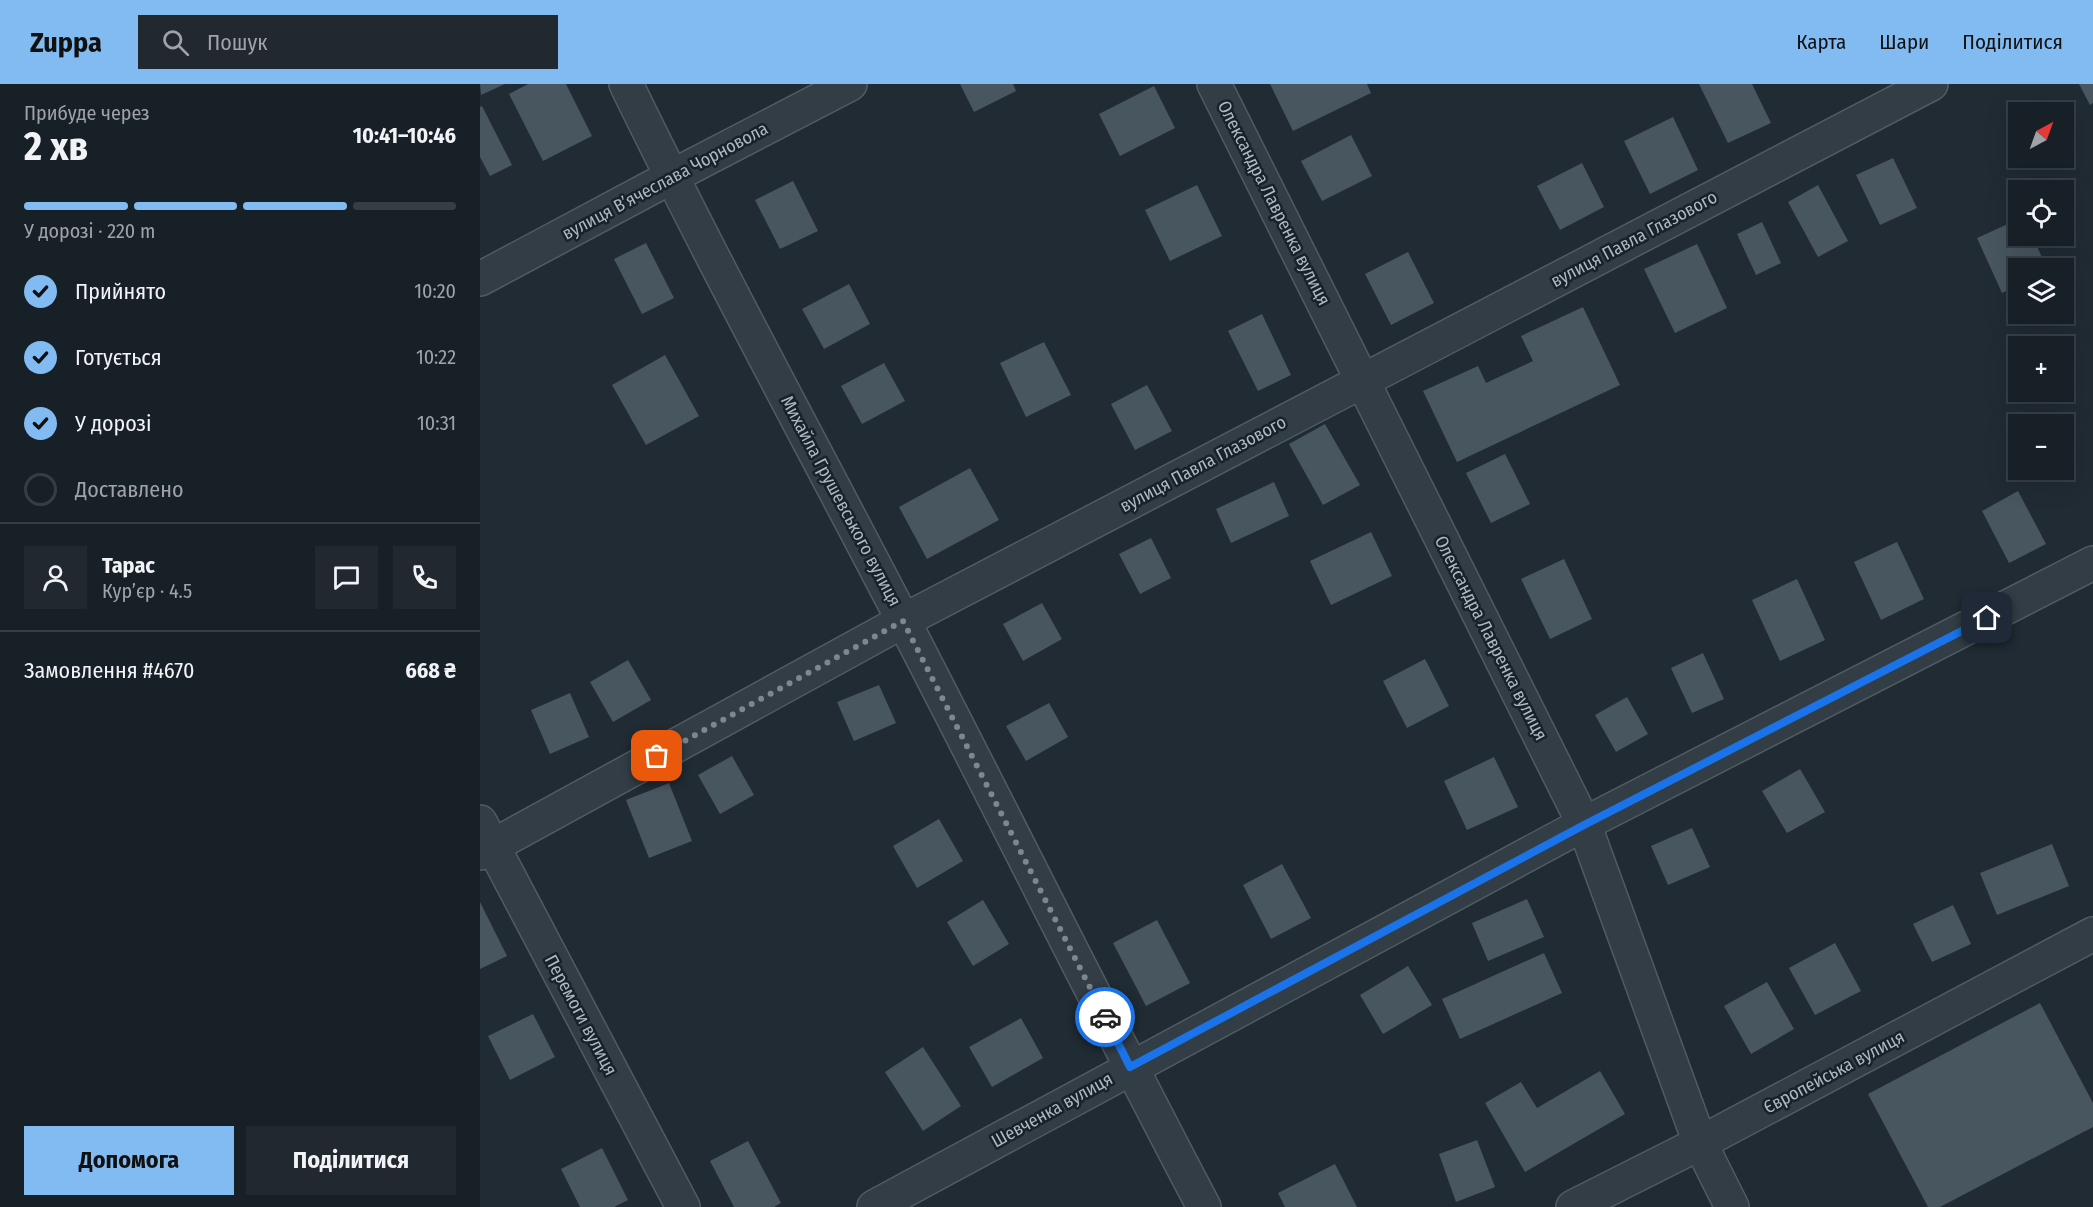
<!DOCTYPE html>
<html lang="uk">
<meta charset="utf-8">
<style>
:root{--surface:#182027;--page:#21282f;--text:#f1f3f6;--muted:#9fa3a7;--line:#363e44;--accent:#82bbf2}
body{margin:0;font-family:"Fira Sans Condensed",sans-serif;background:var(--page);color:var(--text);height:100vh;display:flex;flex-direction:column;font-size:22px;white-space:nowrap}
*{box-sizing:border-box;margin:0}
p{font-size:20px;color:var(--muted)}
.icon{flex:none;width:33px;height:33px;fill:none;stroke:currentColor;stroke-width:2;stroke-linecap:round;stroke-linejoin:round}
.map{position:relative;flex:1;overflow:hidden}
.drawer{display:flex;flex-direction:column;background:var(--surface);width:480px}
.drawer>*{flex:none}
.needle{width:39px;rotate:41deg}
.tools{position:absolute;left:1528px;top:18px;display:grid;gap:12px}
.tools a{display:grid;place-items:center;width:66px;height:66px;border-radius:0px;background:var(--surface);box-shadow:0 6px 24px #0002,0 0 0 2px var(--line);font-size:30px}
.pin{position:absolute;display:grid;place-items:center;width:51px;height:51px;color:#fff;margin:-26px;border-radius:12px;box-shadow:0 3px 9px #0006}
.courier{position:absolute;display:grid;place-items:center;width:60px;height:60px;margin:-30px;border:4px solid #1a73e8;border-radius:50%;background:#fff;color:#222;box-shadow:0 2px 8px #0007}
.summary em{font-style:normal;font-weight:700}
.summary div{display:flex;flex-direction:column-reverse}
.summary{display:flex;align-items:center;justify-content:space-between;height:102px;padding:0 24px}
h1{font-size:39px;font-weight:700;line-height:45px}
.bar{display:grid;grid-template-columns:repeat(4,1fr);gap:9px 6px;align-content:center;height:72px;padding:0 24px}
.bar i{height:8px;border-radius:4px;background:var(--line)}
.bar .current{background:var(--accent)}
.bar p{grid-column:span 4}
.line{display:flex;align-items:center;gap:15px;padding:0 24px;border-top:2px solid var(--line)}
.line div{flex:1}
.round{display:grid;place-items:center;flex:none;width:63px;height:63px;border-radius:0px;background:var(--page)}
ol{padding:0 24px;list-style:none}
li{display:flex;align-items:center;gap:18px;height:66px}
li p{margin-inline-start:auto}
li .icon{padding:6px;border-radius:50%;background:var(--accent);color:#111;stroke-width:4}
li:last-child{color:var(--muted)}
li i{width:33px;height:33px;border:3px solid var(--line);border-radius:50%}
.cta{display:flex;gap:12px;margin-top:auto;padding:12px 24px}
.cta a{flex:1;height:69px;border-radius:0px;background:var(--accent);color:#111;font-size:24px;font-weight:700;line-height:69px;text-align:center}
.cta a+a{background:var(--page);color:var(--text)}
header{display:flex;align-items:center;gap:36px;box-sizing:border-box;height:84px;padding:0 30px;background:var(--accent);color:#111}
header strong{font-size:28px}
nav{display:flex;gap:33px;margin-inline-start:auto;font-size:21px}
.search{width:420px;height:54px;background:var(--page);display:flex;align-items:center;gap:15px;box-sizing:border-box;padding:0 21px;border-radius:0px;color:var(--muted);font-size:22px}
main{display:flex;flex:1;min-height:0}
.map>svg:first-child{display:block}
.building{fill:#485660}
.lines{fill:none;stroke-linecap:round;stroke-linejoin:round}
.street-casing{stroke:#505b63;stroke-width:36}
.street{stroke:#333d45;stroke-width:33}
.done{stroke:#7c8790;stroke-width:6;stroke-dasharray:0 10.8}
.route{stroke:#1a73e8;stroke-width:8}
.labels{text-anchor:middle;stroke-width:5;stroke-linejoin:round;paint-order:stroke}
.street-label{font-size:18px;fill:#adb8c2;stroke:#192229}
</style>
<header>
<strong>Zuppa</strong>
<div class="search"><svg class="icon" aria-label="search" viewBox="0 0 24 24"><circle cx="10" cy="10" r="6"/><path d="M15 15l6 6"/></svg>Пошук</div>
<nav><a>Карта</a><a>Шари</a><a>Поділитися</a></nav>
</header>
<main>
<section class="drawer">
<div class="summary"><div><h1>2 хв</h1><p>Прибуде через</p></div><em>10:41–10:46</em></div>
<div class="bar"><i class="current"></i><i class="current"></i><i class="current"></i><i></i><p>У дорозі · 220 m</p></div>
<ol>
<li><svg class="icon" aria-label="check" viewBox="0 0 24 24"><path d="M5 12l5 5 9-10"/></svg>Прийнято<p>10:20</p></li>
<li><svg class="icon" aria-label="check" viewBox="0 0 24 24"><path d="M5 12l5 5 9-10"/></svg>Готується<p>10:22</p></li>
<li><svg class="icon" aria-label="check" viewBox="0 0 24 24"><path d="M5 12l5 5 9-10"/></svg>У дорозі<p>10:31</p></li>
<li><i></i>Доставлено</li>
</ol>
<div class="line" style="height:108px"><a class="round"><svg class="icon" aria-label="person" viewBox="0 0 24 24"><circle cx="12" cy="8" r="4"/><path d="M4 21q1-7 8-7t8 7"/></svg></a><div><b>Тарас</b><p>Кур’єр · 4.5</p></div><a class="round"><svg class="icon" aria-label="chat" viewBox="0 0 24 24"><path d="M4 5h16v11H9l-5 4z"/></svg></a><a class="round"><svg class="icon" aria-label="phone" viewBox="0 0 24 24"><path d="M5 4h4l2 5-3 2q2 4 5 5l2-3 5 2v4C11 20 4 13 5 4z"/></svg></a></div>
<div class="line" style="height:78px"><div>Замовлення #4670</div><b>668 ₴</b></div>
<div class="cta"><a>Допомога</a><a>Поділитися</a></div>
</section>
<div class="map">
<svg width="1613" height="1123" viewBox="0 0 1613 1123">
<rect width="100%" height="100%" fill="#202b34"/>
<!-- building -->
<g class="building">
<path d="M 0,0 L 25,0 L 1,11 Z"/>
<path d="M 48,0 L 86,0 L 112,52 L 63,77 L 29,10 Z"/>
<path d="M 480,0 L 533,0 L 536,7 L 494,28 Z"/>
<path d="M 790,0 L 887,0 L 891,9 L 813,47 Z"/>
<path d="M 1219,0 L 1272,0 L 1291,39 L 1248,59 Z"/>
<path d="M 1599,0 L 1613,0 L 1613,19 L 1610,21 Z"/>
<path d="M 674,2 L 695,44 L 640,72 L 619,30 Z"/>
<path d="M 2,22 L 32,81 L 10,92 L 0,73 L 0,23 Z"/>
<path d="M 1193,33 L 1218,86 L 1170,110 L 1144,57 Z"/>
<path d="M 871,51 L 892,92 L 842,117 L 821,77 Z"/>
<path d="M 1413,74 L 1437,124 L 1400,141 L 1376,91 Z"/>
<path d="M 1102,79 L 1124,123 L 1080,146 L 1057,102 Z"/>
<path d="M 313,97 L 338,147 L 300,165 L 275,116 Z"/>
<path d="M 717,101 L 742,152 L 690,177 L 665,126 Z"/>
<path d="M 1338,101 L 1368,157 L 1338,173 L 1308,118 Z"/>
<path d="M 1539,135 L 1539,152 L 1552,152 L 1567,184 L 1539,184 L 1539,201 L 1522,209 L 1497,154 Z"/>
<path d="M 1282,138 L 1301,179 L 1276,191 L 1257,150 Z"/>
<path d="M 166,159 L 194,214 L 162,230 L 134,175 Z"/>
<path d="M 1217,160 L 1247,224 L 1195,249 L 1164,185 Z"/>
<path d="M 928,168 L 954,219 L 911,241 L 885,190 Z"/>
<path d="M 369,200 L 390,240 L 344,265 L 322,225 Z"/>
<path d="M 1103,223 L 1140,301 L 977,378 L 943,307 L 998,282 L 1006,299 L 1053,277 L 1041,252 Z"/>
<path d="M 782,230 L 811,291 L 778,307 L 748,247 Z"/>
<path d="M 564,258 L 591,311 L 546,333 L 520,279 Z"/>
<path d="M 185,271 L 219,332 L 166,361 L 132,301 Z"/>
<path d="M 404,279 L 425,317 L 382,340 L 361,302 Z"/>
<path d="M 667,301 L 692,347 L 655,366 L 631,320 Z"/>
<path d="M 845,340 L 880,401 L 843,421 L 809,360 Z"/>
<path d="M 1025,370 L 1050,420 L 1011,439 L 986,389 Z"/>
<path d="M 490,384 L 519,436 L 447,475 L 419,423 Z"/>
<path d="M 794,398 L 809,432 L 751,459 L 736,425 Z"/>
<path d="M 1538,407 L 1566,460 L 1529,479 L 1502,427 Z"/>
<path d="M 891,448 L 912,492 L 851,521 L 830,477 Z"/>
<path d="M 671,454 L 691,494 L 660,510 L 639,470 Z"/>
<path d="M 1417,458 L 1444,515 L 1401,536 L 1374,478 Z"/>
<path d="M 1084,475 L 1112,535 L 1070,555 L 1041,495 Z"/>
<path d="M 1317,495 L 1345,556 L 1300,577 L 1272,516 Z"/>
<path d="M 562,519 L 582,555 L 543,577 L 523,540 Z"/>
<path d="M 1223,569 L 1244,615 L 1212,629 L 1191,584 Z"/>
<path d="M 945,575 L 969,622 L 927,644 L 903,597 Z"/>
<path d="M 148,576 L 171,616 L 133,638 L 110,598 Z"/>
<path d="M 399,601 L 416,639 L 374,657 L 357,618 Z"/>
<path d="M 90,609 L 109,653 L 70,670 L 51,626 Z"/>
<path d="M 1147,613 L 1168,650 L 1136,668 L 1115,631 Z"/>
<path d="M 569,619 L 588,653 L 546,677 L 526,642 Z"/>
<path d="M 252,672 L 274,711 L 240,730 L 218,691 Z"/>
<path d="M 1014,673 L 1038,723 L 987,746 L 964,697 Z"/>
<path d="M 1320,685 L 1345,728 L 1307,749 L 1282,707 Z"/>
<path d="M 189,699 L 212,757 L 169,774 L 146,716 Z"/>
<path d="M 459,735 L 483,777 L 437,804 L 413,762 Z"/>
<path d="M 1212,744 L 1230,783 L 1188,801 L 1171,762 Z"/>
<path d="M 1572,760 L 1589,802 L 1517,831 L 1500,789 Z"/>
<path d="M 802,780 L 831,834 L 791,855 L 763,801 Z"/>
<path d="M 1047,815 L 1064,853 L 1008,877 L 992,839 Z"/>
<path d="M 503,816 L 529,860 L 493,882 L 467,838 Z"/>
<path d="M 0,818 L 27,872 L 0,885 Z"/>
<path d="M 1473,821 L 1491,860 L 1452,878 L 1433,840 Z"/>
<path d="M 677,836 L 710,899 L 666,922 L 633,859 Z"/>
<path d="M 1355,859 L 1381,907 L 1335,931 L 1309,884 Z"/>
<path d="M 1064,869 L 1082,909 L 980,955 L 962,915 Z"/>
<path d="M 928,882 L 952,921 L 903,950 L 880,911 Z"/>
<path d="M 1287,898 L 1314,945 L 1271,970 L 1244,922 Z"/>
<path d="M 1560,919 L 1613,1019 L 1613,1043 L 1460,1123 L 1448,1123 L 1388,1010 Z"/>
<path d="M 53,930 L 75,973 L 30,996 L 8,952 Z"/>
<path d="M 541,934 L 563,974 L 512,1003 L 489,963 Z"/>
<path d="M 443,963 L 481,1022 L 443,1047 L 405,988 Z"/>
<path d="M 1120,987 L 1145,1030 L 1045,1088 L 1005,1019 L 1041,998 L 1057,1024 Z"/>
<path d="M 997,1056 L 1015,1103 L 976,1118 L 959,1070 Z"/>
<path d="M 268,1057 L 301,1119 L 294,1123 L 254,1123 L 230,1077 Z"/>
<path d="M 122,1064 L 148,1116 L 134,1123 L 100,1123 L 81,1085 Z"/>
<path d="M 855,1080 L 877,1123 L 805,1123 L 798,1109 Z"/>
</g>
<g class="lines">
<!-- street casing -->
<g class="street-casing">
<g id="street">
<path d="M 146,0 C 234,181 330,357 423,536 C 524,731 621,928 724,1123"/>
<path d="M 734,0 L 1104,740 L 1220,1059 L 1252,1123"/>
<path d="M 0,195 L 191,93 L 370,0"/>
<path d="M 0,738 L 203,1123"/>
<path d="M 0,769 L 423,537 L 1451,0"/>
<path d="M 394,1123 L 1104,740 L 1613,479"/>
<path d="M 1093,1123 L 1220,1059 L 1613,850"/>
</g>
</g>
<!-- street -->
<use href="#street" class="street"/>
</g>
<g class="lines">
<!-- done -->
<path class="done" d="M 177,672 L 423,537 L 625,933"/>
<!-- route -->
<path class="route" d="M 625,933 L 650,983 L 1104,741 L 1507,534"/>
</g>
<g class="labels">
<!-- street labels -->
<g class="street-label">
<text transform="translate(185 97) rotate(-28)" y="6">вулиця В’ячеслава Чорновола</text>
<text transform="translate(794 119) rotate(63)" y="6">Олександра Лавренка вулиця</text>
<text transform="translate(1154 155) rotate(-28)" y="6">вулиця Павла Глазового</text>
<text transform="translate(723 380) rotate(-28)" y="6">вулиця Павла Глазового</text>
<text transform="translate(361 417) rotate(62)" y="6">Михайла Грушевського вулиця</text>
<text transform="translate(1011 554) rotate(63)" y="6">Олександра Лавренка вулиця</text>
<text transform="translate(101 931) rotate(62)" y="6">Перемоги вулиця</text>
<text transform="translate(1354 988) rotate(-28)" y="6">Європейська вулиця</text>
<text transform="translate(572 1026) rotate(-29)" y="6">Шевченка вулиця</text>
</g>
</g>
</svg>
<div class="tools">
<a><svg class="needle" viewBox="-14 -14 28 28"><path d="M0-13l5 13h-10z" fill="#e53935"/><path d="M0 13l5-13h-10z" fill="#9fa3a7"/></svg></a>
<a><svg class="icon" aria-label="locate" viewBox="0 0 24 24"><circle cx="12" cy="12" r="6"/><path d="M12 2v4M12 18v4M2 12h4M18 12h4"/></svg></a>
<a><svg class="icon" aria-label="layers" viewBox="0 0 24 24"><path d="M12 4l9 5-9 5-9-5zM3 14l9 5 9-5"/></svg></a>
<a>+</a>
<a>−</a>
</div>
<div class="pin" style="left:177px;top:672px;background:#ea580c"><svg class="icon" aria-label="bag" viewBox="0 0 24 24"><path d="M5 8h14l-1 12H6zM9 8a3 3 0 0 1 6 0"/></svg></div>
<div class="pin" style="left:1507px;top:534px;background:#1f2937"><svg class="icon" aria-label="home" viewBox="0 0 24 24"><path d="M3 11l9-7 9 7M6 9v11h12V9"/></svg></div>
<div class="courier" style="left:625px;top:933px"><svg class="icon" aria-label="car" viewBox="0 0 24 24"><path d="M5 17H2v-5l4-1 3-4h7l3 4 3 1v5h-3M9 17h6M6 11h13"/><circle cx="7" cy="17" r="2"/><circle cx="17" cy="17" r="2"/></svg></div>
</div>
</main>
